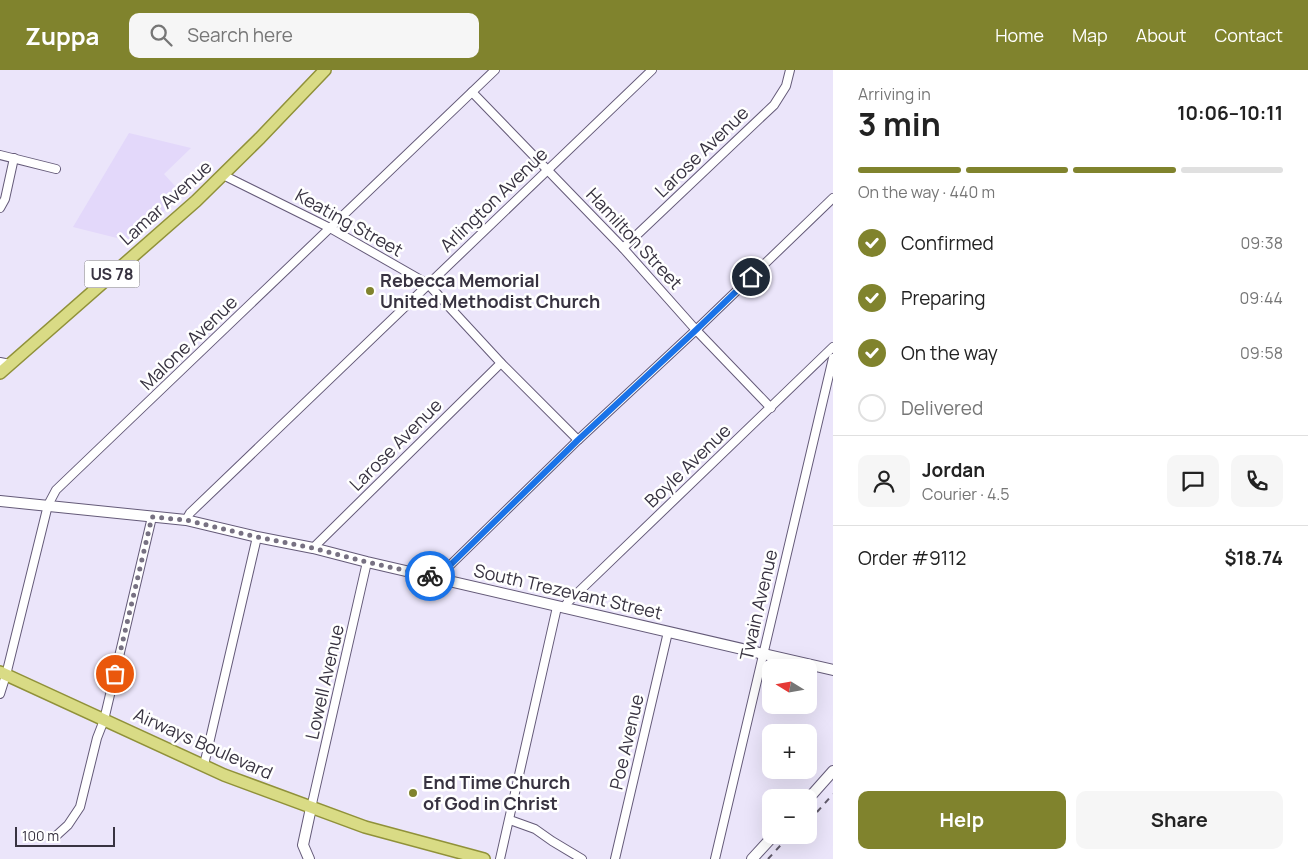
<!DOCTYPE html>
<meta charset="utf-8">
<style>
:root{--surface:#fff;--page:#f6f6f6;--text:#222;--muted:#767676;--line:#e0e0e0;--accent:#80832d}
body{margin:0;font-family:Manrope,sans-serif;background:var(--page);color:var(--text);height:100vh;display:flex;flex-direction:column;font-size:19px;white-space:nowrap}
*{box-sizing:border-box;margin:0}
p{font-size:16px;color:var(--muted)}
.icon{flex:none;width:28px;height:28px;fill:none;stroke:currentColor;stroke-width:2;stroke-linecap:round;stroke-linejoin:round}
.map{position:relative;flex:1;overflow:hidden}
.drawer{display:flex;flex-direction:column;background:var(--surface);width:475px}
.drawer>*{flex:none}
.needle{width:32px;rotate:281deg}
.buttons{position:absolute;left:762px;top:589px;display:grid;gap:10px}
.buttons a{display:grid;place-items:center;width:55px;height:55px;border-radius:10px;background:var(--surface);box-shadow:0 5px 20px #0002;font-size:25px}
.scale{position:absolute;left:15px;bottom:12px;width:100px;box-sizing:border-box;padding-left:5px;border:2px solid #383341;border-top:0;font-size:14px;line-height:18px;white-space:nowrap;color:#383341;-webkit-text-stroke:4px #fff;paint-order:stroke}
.pin{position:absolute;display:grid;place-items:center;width:42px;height:42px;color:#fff;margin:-21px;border:2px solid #fff;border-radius:50%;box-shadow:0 1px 5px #0007}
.courier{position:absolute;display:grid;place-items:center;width:50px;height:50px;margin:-25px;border:4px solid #1a73e8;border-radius:50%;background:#fff;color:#222;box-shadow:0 1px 6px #0007}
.head em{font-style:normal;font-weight:700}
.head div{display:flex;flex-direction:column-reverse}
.head{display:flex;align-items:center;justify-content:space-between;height:85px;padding:0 25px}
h1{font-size:32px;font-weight:700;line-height:38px}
.bar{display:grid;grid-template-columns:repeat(4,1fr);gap:8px 5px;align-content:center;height:60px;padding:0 25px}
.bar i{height:6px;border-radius:4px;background:var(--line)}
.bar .active{background:var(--accent)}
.bar p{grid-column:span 4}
.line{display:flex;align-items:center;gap:12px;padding:0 25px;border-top:1px solid var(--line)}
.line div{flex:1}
.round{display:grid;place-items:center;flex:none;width:52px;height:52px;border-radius:10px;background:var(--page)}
ol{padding:0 25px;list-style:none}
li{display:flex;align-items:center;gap:15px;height:55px}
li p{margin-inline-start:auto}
li .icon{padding:5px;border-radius:50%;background:var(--accent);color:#fff;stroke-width:4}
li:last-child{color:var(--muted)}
li i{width:28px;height:28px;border:2px solid var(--line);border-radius:50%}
.button{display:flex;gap:10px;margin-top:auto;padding:10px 25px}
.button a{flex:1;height:58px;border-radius:10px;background:var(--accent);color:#fff;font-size:20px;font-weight:700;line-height:58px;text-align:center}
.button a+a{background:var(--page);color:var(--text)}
header{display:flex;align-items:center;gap:30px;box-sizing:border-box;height:70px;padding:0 25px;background:var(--accent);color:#fff}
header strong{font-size:24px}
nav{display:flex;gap:28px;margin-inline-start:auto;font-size:18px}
.search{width:350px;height:45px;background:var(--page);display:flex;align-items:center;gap:12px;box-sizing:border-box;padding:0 18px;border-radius:10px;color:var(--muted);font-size:19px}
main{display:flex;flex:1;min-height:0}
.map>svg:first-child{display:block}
.built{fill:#e3d8fa}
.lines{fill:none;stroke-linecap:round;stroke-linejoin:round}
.street-casing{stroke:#645a78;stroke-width:10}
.secondary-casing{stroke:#645a78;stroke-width:12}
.primary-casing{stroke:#909139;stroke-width:14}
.street{stroke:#fff;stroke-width:8}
.secondary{stroke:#fff;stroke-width:10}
.primary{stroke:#d9db85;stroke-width:11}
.rail{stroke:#5f5969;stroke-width:2;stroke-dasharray:6 6;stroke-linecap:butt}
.done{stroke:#777182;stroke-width:5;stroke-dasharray:0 9}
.route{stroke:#1a73e8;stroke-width:6}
.poi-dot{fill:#80832d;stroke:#fff;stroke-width:2}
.labels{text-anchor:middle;stroke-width:5;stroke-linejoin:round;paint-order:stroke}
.shield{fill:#fff;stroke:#74707a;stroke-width:1}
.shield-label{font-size:16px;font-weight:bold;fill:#383341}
.street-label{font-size:18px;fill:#383341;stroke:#fff}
.poi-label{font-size:18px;font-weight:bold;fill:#383341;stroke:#fff;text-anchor:start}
</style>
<header>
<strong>Zuppa</strong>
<div class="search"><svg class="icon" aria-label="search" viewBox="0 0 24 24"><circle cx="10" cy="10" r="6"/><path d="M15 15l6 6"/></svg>Search here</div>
<nav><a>Home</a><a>Map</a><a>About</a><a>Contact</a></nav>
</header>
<main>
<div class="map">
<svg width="833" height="789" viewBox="0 0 833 789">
<rect width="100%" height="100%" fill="#ebe5fa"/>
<!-- built -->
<path class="built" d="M 129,63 L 191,78 L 164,104 L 183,125 L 129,171 L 73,157 Z"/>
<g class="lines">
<!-- street casing -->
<g class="street-casing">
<g id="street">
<path d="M 472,22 L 623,178 L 696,260 L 771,338"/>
<path d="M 0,85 L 56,99"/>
<path d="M 223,105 L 330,158 L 428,214 L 501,293 L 578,370"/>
<path d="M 0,138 L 5,129 L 14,88"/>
<path d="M 623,178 L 774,35 L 786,16 L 790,0"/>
<path d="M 0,292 L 10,294"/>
<path d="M 186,450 L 190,443 L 652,0"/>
<path d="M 313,478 L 501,293"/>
<path d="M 437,508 L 578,370 L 696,260 L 833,128"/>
<path d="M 564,538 L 567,533 L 833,277"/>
<path d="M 0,624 L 6,605 L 48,435 L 56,420 L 495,0"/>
<path d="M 204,695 L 257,467"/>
<path d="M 311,738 L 367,492"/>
<path d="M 510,750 L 535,759 L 552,771 L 582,789"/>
<path d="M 57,765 L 68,755 L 80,737 L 97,668 L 104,650 L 152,447"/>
<path d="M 500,789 L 557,537"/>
<path d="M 615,789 L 668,562"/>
<path d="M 715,789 L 833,288"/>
</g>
</g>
<!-- secondary casing -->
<g class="secondary-casing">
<g id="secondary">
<path d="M 0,431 L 186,450 L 257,467 L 313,478 L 367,492 L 833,600"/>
<path d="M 809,728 L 833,701"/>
<path d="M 309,789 L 303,775 L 311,738"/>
<path d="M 752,789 L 774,765"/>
</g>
</g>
<!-- primary casing -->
<g class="primary-casing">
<g id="primary">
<path d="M 0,303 L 196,131 L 260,68 L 325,0"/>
<path d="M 0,602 L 224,705 L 365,757 L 484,789"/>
</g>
</g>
<!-- street -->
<use href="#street" class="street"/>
<!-- secondary -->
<use href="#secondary" class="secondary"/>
<!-- primary -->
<use href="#primary" class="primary"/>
<!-- rail -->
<g class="rail">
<path d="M 809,751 L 833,724"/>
<path d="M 768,789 L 790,765"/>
</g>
</g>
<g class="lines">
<!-- done -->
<path class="done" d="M 115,604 L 152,447 L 186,450 L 257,467 L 313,478 L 367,492 L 430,506"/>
<!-- route -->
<path class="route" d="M 430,506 L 437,508 L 578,370 L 696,260 L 751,207"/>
</g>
<!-- markers -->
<g class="poi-dot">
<circle cx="370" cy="221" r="5"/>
<circle cx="413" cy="723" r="5"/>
</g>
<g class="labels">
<!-- shield labels -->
<rect class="shield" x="84.5" y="190.5" width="55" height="27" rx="4"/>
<g class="shield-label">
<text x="112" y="210">US 78</text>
</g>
<!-- street labels -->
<g class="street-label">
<text transform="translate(702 82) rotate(-44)" y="6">Larose Avenue</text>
<text transform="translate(494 130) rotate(-44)" y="6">Arlington Avenue</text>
<text transform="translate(166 133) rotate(-42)" y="6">Lamar Avenue</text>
<text transform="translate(349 153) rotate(29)" y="6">Keating Street</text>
<text transform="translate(634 169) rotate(47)" y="6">Hamilton Street</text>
<text transform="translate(189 273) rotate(-44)" y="6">Malone Avenue</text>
<text transform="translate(396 375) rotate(-45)" y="6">Larose Avenue</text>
<text transform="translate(688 396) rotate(-44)" y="6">Boyle Avenue</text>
<text transform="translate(568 522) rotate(13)" y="6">South Trezevant Street</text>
<text transform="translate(759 535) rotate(-77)" y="6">Twain Avenue</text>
<text transform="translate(325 612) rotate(-77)" y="6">Lowell Avenue</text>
<text transform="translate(627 672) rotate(-77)" y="6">Poe Avenue</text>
<text transform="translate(203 674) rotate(24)" y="6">Airways Boulevard</text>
</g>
<!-- poi labels -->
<g class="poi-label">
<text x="380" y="217">Rebecca Memorial<tspan x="380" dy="21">United Methodist Church</tspan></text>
<text x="423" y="719">End Time Church<tspan x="423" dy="21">of God in Christ</tspan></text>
</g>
</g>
</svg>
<div class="buttons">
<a><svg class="needle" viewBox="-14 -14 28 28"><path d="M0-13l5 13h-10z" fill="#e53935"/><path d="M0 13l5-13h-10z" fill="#767676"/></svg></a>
<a>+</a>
<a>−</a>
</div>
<div class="scale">100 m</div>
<div class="pin" style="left:115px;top:604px;background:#ea580c"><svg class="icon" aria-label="bag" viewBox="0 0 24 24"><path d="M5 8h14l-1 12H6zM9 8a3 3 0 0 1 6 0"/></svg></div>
<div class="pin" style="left:751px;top:207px;background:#1f2937"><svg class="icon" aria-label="home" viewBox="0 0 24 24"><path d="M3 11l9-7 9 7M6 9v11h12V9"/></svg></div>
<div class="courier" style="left:430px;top:506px"><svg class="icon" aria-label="bike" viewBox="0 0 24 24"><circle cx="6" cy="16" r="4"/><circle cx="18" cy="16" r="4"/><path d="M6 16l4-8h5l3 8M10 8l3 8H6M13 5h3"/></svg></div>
</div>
<section class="drawer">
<div class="head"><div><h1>3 min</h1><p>Arriving in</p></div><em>10:06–10:11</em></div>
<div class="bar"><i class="active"></i><i class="active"></i><i class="active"></i><i></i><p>On the way · 440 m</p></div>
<ol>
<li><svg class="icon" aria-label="check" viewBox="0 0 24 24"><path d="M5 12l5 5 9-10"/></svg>Confirmed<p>09:38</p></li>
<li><svg class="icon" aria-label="check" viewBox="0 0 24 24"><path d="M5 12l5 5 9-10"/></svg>Preparing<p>09:44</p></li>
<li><svg class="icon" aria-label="check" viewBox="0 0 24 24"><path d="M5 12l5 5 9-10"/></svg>On the way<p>09:58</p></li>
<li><i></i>Delivered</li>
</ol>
<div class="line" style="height:90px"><a class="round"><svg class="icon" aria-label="person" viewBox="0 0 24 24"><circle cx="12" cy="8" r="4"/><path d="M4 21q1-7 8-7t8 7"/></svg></a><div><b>Jordan</b><p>Courier · 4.5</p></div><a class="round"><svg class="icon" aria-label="chat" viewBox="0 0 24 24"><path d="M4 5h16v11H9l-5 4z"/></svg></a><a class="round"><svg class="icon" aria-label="phone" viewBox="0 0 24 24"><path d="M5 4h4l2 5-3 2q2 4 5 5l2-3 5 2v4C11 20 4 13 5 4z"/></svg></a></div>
<div class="line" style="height:65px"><div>Order #9112</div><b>$18.74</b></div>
<div class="button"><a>Help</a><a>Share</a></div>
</section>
</main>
